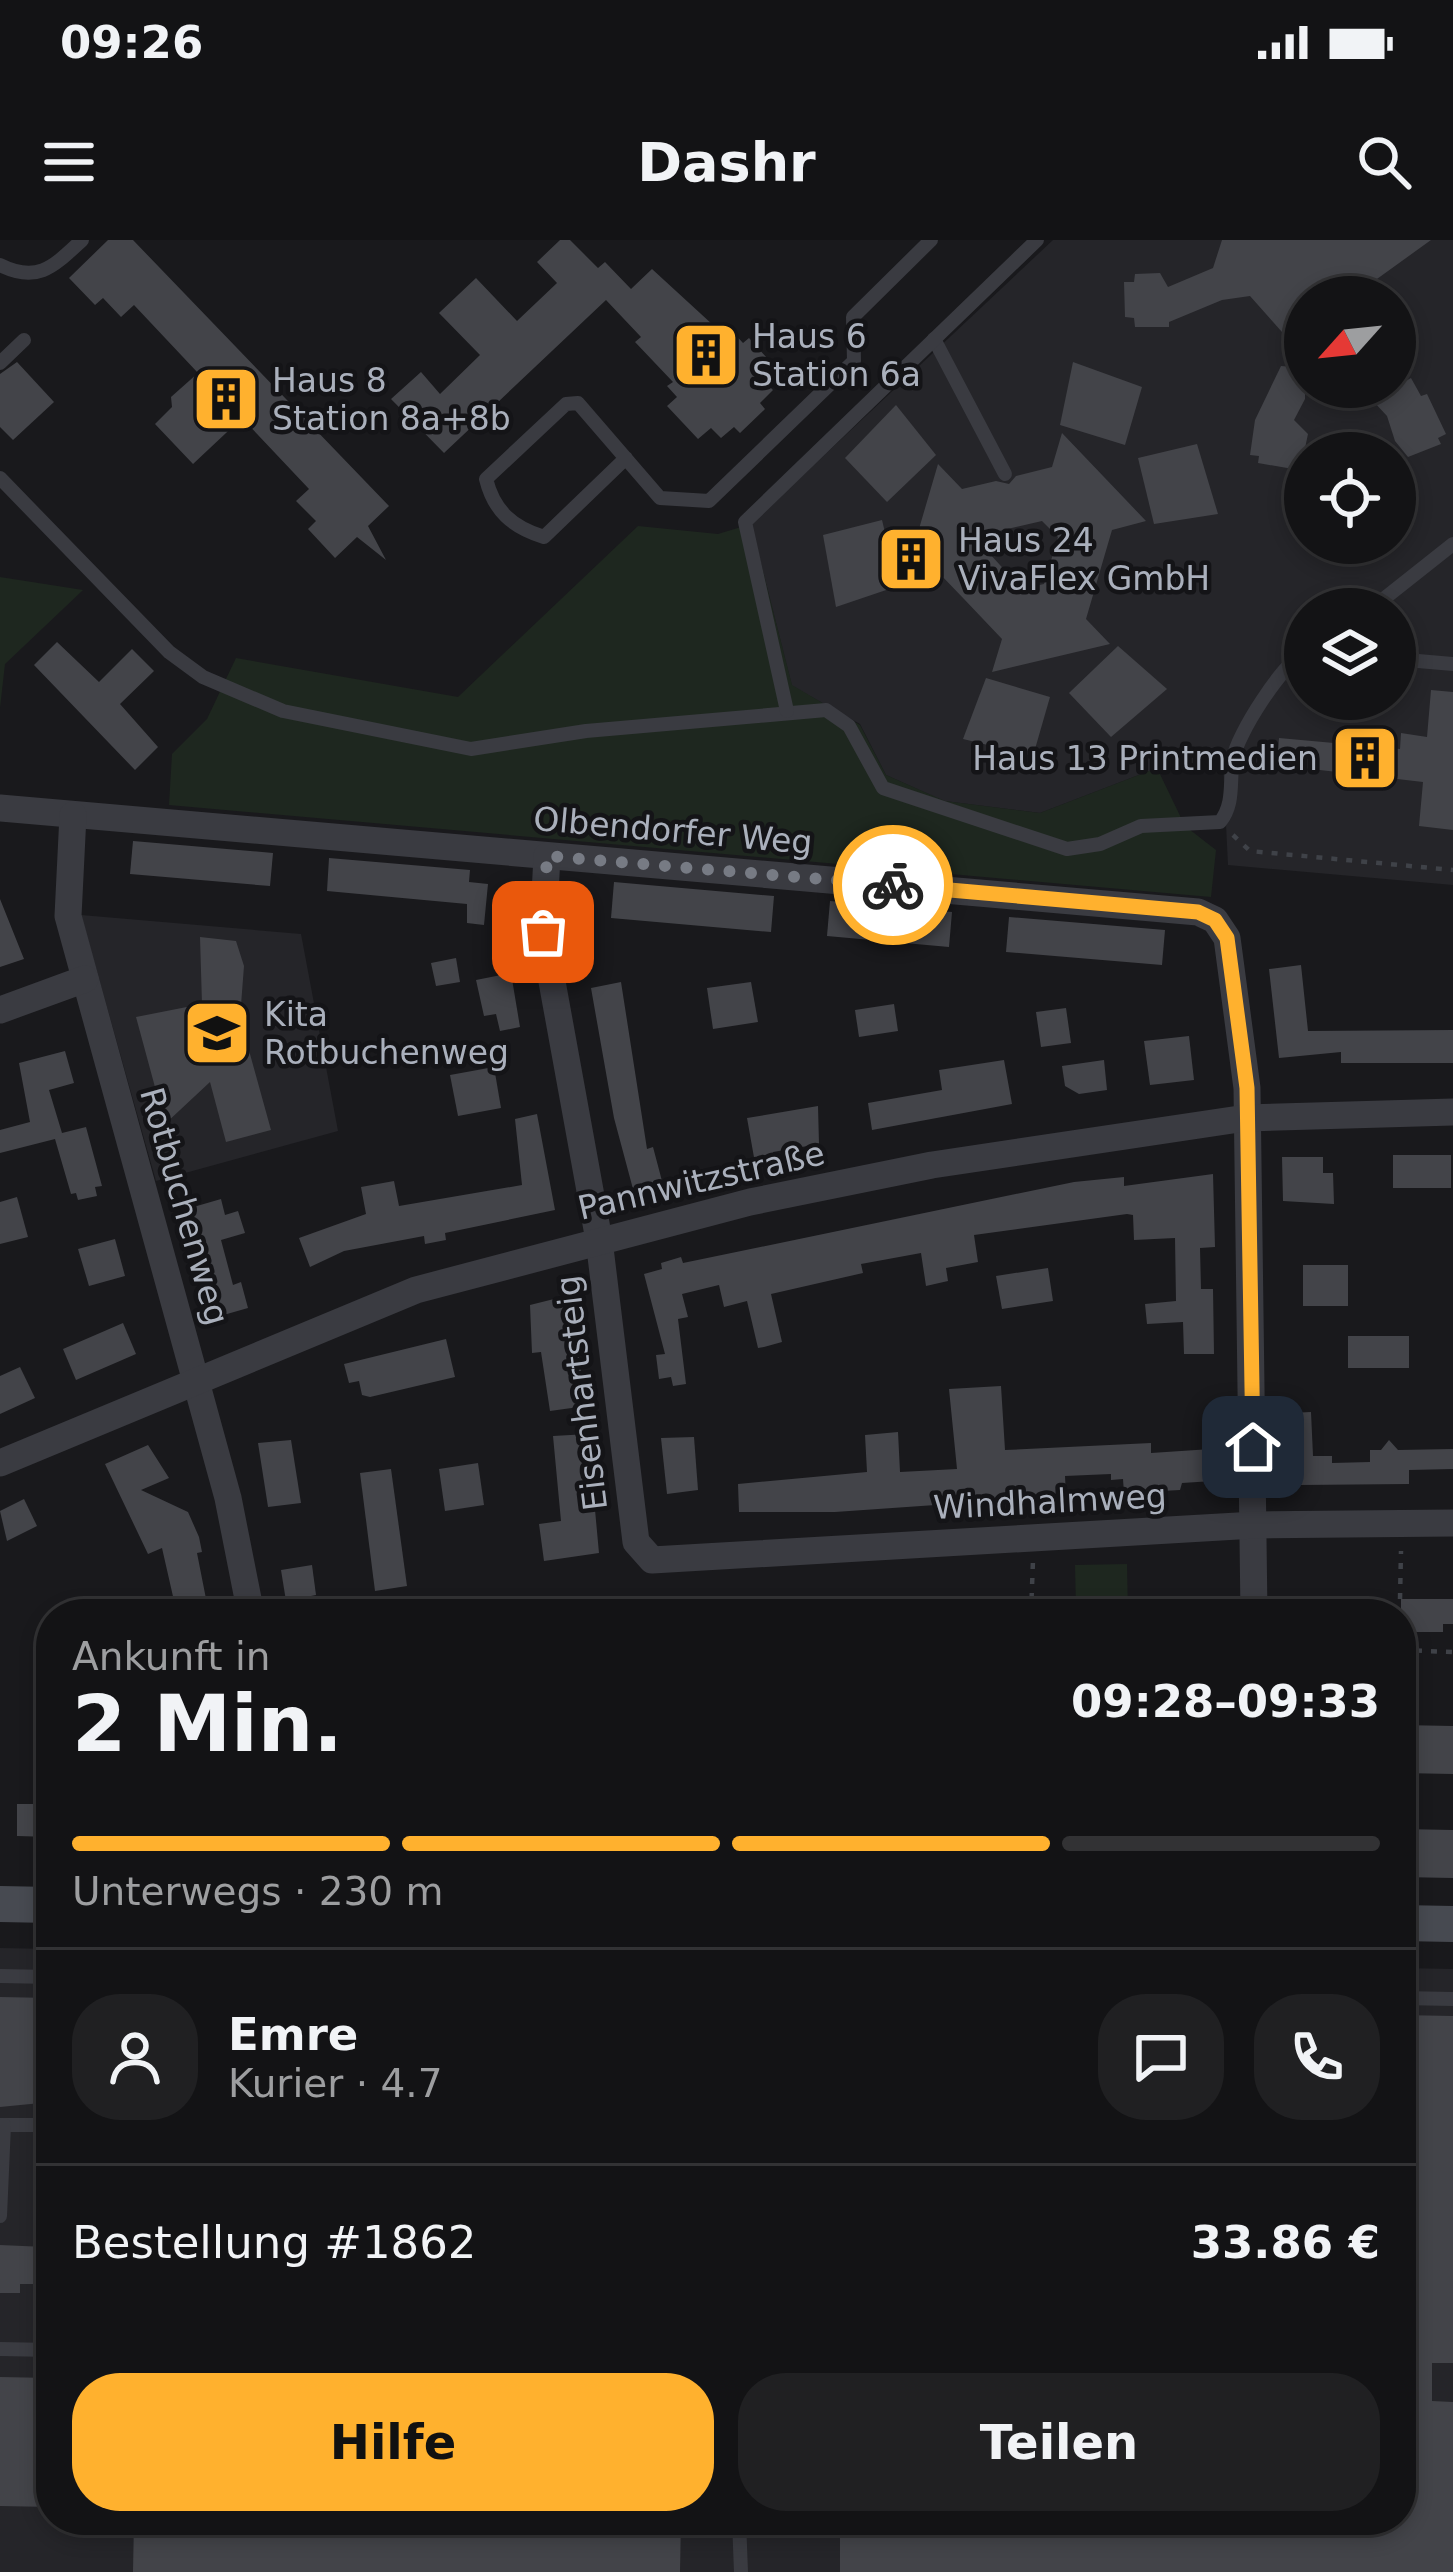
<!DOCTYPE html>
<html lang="de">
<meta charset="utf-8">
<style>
:root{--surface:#131315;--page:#202022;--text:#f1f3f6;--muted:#9d9ea0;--line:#323234;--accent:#ffb12e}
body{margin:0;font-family:"DejaVu Sans",sans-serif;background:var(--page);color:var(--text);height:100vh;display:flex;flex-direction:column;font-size:45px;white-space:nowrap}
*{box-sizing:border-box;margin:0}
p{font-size:39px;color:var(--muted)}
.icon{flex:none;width:66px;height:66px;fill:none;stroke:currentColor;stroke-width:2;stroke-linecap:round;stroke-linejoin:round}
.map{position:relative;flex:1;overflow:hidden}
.sheet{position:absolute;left:36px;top:1359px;width:1380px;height:936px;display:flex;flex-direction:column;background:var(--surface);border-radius:48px;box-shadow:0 6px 18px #0003,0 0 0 3px var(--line)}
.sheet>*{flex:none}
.needle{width:78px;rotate:243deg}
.tools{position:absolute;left:1284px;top:36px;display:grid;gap:24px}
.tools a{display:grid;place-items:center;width:132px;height:132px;border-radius:50%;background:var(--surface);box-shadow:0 6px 18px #0003,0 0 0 3px var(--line);font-size:60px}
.pin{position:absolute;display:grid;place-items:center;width:102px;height:102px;color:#fff;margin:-51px;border-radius:24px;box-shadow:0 6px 18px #0006}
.courier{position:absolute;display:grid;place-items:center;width:120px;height:120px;margin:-60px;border:9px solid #ffb12e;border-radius:50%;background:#fff;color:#222;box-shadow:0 3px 15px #0007}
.headline em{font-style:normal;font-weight:800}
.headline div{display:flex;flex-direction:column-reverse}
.headline{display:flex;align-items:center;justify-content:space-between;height:204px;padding:0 36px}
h1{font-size:78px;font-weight:800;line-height:90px}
.bar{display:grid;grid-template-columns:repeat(4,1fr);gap:18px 12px;align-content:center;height:144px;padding:0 36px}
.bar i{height:15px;border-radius:9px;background:var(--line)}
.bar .current{background:var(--accent)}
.bar p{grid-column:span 4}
.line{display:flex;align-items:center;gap:30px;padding:0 36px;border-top:3px solid var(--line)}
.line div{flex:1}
.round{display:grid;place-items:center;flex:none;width:126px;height:126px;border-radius:48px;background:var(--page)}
.action{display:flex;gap:24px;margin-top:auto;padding:24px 36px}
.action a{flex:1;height:138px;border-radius:48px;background:var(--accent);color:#111;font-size:48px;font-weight:800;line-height:138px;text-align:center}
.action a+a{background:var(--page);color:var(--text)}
.status{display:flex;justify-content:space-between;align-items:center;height:84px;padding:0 60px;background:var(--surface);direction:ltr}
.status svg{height:33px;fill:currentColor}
header{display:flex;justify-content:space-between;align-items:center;height:156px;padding:0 36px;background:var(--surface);font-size:54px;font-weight:800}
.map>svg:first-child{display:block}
.built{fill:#252529;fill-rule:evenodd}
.green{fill:#1e271f}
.building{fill:#434449;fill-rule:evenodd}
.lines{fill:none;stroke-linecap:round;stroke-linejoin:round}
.path{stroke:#3f4248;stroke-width:4.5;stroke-dasharray:6 9;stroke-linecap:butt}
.service{stroke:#3a3b41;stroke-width:14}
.minor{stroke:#3a3b41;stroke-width:27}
.secondary{stroke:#474a51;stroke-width:36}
.done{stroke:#777b84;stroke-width:12;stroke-dasharray:0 21.6}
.route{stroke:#ffb12e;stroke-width:15}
.labels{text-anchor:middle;stroke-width:9;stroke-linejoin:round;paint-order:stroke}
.poi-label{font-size:33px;fill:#aab0bc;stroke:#141417;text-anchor:start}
.street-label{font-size:33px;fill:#aab0bc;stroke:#141417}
</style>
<div class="status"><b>09:26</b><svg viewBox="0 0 49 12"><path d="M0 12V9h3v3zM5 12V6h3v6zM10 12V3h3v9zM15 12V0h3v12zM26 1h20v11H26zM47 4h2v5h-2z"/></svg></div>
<header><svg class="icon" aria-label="menu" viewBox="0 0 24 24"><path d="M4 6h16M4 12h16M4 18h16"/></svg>Dashr<svg class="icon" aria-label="search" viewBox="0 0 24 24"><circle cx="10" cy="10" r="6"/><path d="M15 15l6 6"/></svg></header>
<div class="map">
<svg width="1453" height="2332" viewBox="0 0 1453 2332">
<rect width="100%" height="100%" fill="#19191c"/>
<!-- built -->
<g class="built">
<path d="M 1053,0 L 1453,0 L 1453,645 L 1228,625 L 1223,523 L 1157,528 L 1040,573 L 944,561 L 886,535 L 860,484 L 792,446 L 751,284 ZM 1305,57 L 1395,57 L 1395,147 L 1305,147 ZM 1305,213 L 1395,213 L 1395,303 L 1305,303 ZM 1305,369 L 1395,369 L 1395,459 L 1305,459 Z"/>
<path d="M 81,675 L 301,694 L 338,891 L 156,941 Z"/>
<path d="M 0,1708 L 51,1709 L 51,2280 L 1401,2280 L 1401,1728 L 1453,1729 L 1453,2332 L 0,2332 Z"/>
</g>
<!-- green -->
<g class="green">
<path d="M 751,284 L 792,445 L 860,485 L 886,535 L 945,561 L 1040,573 L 1157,528 L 1185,586 L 1216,610 L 1211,657 L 169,565 L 172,514 L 207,479 L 236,418 L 458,457 L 638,286 L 718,294 Z"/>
<path d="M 0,337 L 83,350 L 5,424 L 0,468 Z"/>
<path d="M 1127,1324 L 1128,1374 L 1076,1368 L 1075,1325 Z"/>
</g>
<!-- building -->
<g class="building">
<path d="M 108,0 L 133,0 L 389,266 L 368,286 L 386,320 L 357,297 L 335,318 L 308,289 L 316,281 L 296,261 L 309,249 L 242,178 L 193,224 L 155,184 L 172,167 L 171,157 L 198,133 L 134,65 L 121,77 L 103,58 L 95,65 L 69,38 Z"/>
<path d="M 560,0 L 570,0 L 598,28 L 605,22 L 631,49 L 652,29 L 725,96 L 731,90 L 743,103 L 749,98 L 776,128 L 763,140 L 773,150 L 760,163 L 765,169 L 740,193 L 734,187 L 721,198 L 711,188 L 698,199 L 667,166 L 677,157 L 667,146 L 673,142 L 635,102 L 641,97 L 606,60 L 444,213 L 391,159 L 421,132 L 440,154 L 480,115 L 439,73 L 476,38 L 517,81 L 557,43 L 537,22 Z"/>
<path d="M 1222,0 L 1431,0 L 1352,57 L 1305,57 L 1305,118 L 1250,56 L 1222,60 L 1169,82 L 1169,87 L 1135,87 L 1134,78 L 1125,77 L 1124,42 L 1134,42 L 1135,34 L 1160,33 L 1168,47 L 1213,28 Z"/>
<path d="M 17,122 L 54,162 L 13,200 L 0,187 L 0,134 Z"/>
<path d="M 1073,122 L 1142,147 L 1125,205 L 1060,185 Z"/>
<path d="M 1281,126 L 1305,128 L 1305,159 L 1294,180 L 1308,194 L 1302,222 L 1295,221 L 1293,229 L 1258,223 L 1259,216 L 1250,215 L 1255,180 Z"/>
<path d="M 1411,138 L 1421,156 L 1427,154 L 1446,194 L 1438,198 L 1441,204 L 1408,217 L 1395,201 L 1387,176 L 1360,147 L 1395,147 Z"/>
<path d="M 896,165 L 936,215 L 887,262 L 845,218 Z"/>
<path d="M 1062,193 L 1146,281 L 1112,290 L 1086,379 L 1110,404 L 992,432 L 1002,399 L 964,359 L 938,332 L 904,340 L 938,224 L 962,249 L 996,241 L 1009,244 L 1016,236 L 1052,227 ZM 1042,281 L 1058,297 L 1044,344 L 1022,349 L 989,313 L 995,292 Z"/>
<path d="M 1197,204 L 1218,274 L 1154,284 L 1138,218 Z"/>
<path d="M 882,280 L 898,346 L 836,367 L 823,295 Z"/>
<path d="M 57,402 L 99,442 L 132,409 L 154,431 L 120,464 L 158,507 L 135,530 L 34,425 Z"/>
<path d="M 1118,406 L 1167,449 L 1111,497 L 1069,453 Z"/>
<path d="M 986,438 L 1050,457 L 1033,516 L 963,499 Z"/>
<path d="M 1431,450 L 1453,452 L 1453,590 L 1419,586 L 1423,542 L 1277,525 L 1279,498 L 1400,509 L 1401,493 L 1427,497 Z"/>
<path d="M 133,601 L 273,613 L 270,646 L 130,634 Z"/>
<path d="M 329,618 L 470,630 L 469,642 L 488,644 L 484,685 L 467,683 L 467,664 L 327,651 Z"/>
<path d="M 614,642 L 774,656 L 771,692 L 611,678 Z"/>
<path d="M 0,659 L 24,719 L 0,727 Z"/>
<path d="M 830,661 L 952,672 L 949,707 L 827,696 Z"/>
<path d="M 1009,677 L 1165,690 L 1162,725 L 1006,712 Z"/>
<path d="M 200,697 L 236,701 L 244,726 L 240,778 L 271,890 L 226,902 L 210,842 L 165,884 L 136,777 L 202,764 Z"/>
<path d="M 456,718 L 460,742 L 436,746 L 431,723 Z"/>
<path d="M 1301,725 L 1308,791 L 1453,790 L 1453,823 L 1341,823 L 1341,812 L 1279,818 L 1269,729 Z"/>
<path d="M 511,733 L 520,787 L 500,791 L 496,774 L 484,776 L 476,740 Z"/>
<path d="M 621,742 L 647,909 L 653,907 L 662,941 L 633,949 L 614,878 L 591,748 Z"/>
<path d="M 751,742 L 758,782 L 713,789 L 707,748 Z"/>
<path d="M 894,764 L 898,791 L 859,797 L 855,770 Z"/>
<path d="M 1066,768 L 1071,803 L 1041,807 L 1036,772 Z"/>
<path d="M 1189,796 L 1194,840 L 1150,845 L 1144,801 Z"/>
<path d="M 65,811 L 74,843 L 49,850 L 62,893 L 86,887 L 102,946 L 95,947 L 97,956 L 78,960 L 76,953 L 71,954 L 55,899 L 0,913 L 0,890 L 30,882 L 19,823 Z"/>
<path d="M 1004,820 L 1012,864 L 872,890 L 868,863 L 942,850 L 939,830 Z"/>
<path d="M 1104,820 L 1107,850 L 1079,854 L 1065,846 L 1062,826 Z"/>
<path d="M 494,827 L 501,868 L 458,876 L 450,835 Z"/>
<path d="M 818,866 L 819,904 L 773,912 L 774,919 L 755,923 L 747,878 Z"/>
<path d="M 537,874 L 555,970 L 445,993 L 446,1000 L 425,1004 L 424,996 L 344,1011 L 310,1027 L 299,998 L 366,974 L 361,947 L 394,941 L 399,966 L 522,945 L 515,879 Z"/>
<rect x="1393" y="915" width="58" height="33"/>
<path d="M 1282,917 L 1323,917 L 1323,933 L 1333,933 L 1334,964 L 1283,961 Z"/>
<path d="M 1213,934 L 1215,1007 L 1200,1008 L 1201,1049 L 1213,1049 L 1214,1114 L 1184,1114 L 1183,1082 L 1147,1084 L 1145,1064 L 1176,1061 L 1175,998 L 1134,1000 L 1133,975 L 1127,974 L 974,995 L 978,1022 L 946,1028 L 948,1041 L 926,1046 L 921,1013 L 861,1024 L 863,1033 L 771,1054 L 782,1102 L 764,1107 L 758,1108 L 747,1061 L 724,1067 L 719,1045 L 682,1054 L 688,1077 L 678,1079 L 686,1144 L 673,1146 L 671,1137 L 659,1139 L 656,1115 L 665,1114 L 644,1034 L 662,1029 L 661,1023 L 681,1017 L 683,1023 L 1074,942 L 1124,937 L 1124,946 Z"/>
<path d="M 17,957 L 28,997 L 0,1004 L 0,962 Z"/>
<path d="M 221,959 L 225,975 L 238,971 L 245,993 L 221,1000 L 233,1045 L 241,1042 L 248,1068 L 220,1076 L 190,968 Z"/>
<path d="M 115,999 L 125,1036 L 89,1046 L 78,1009 Z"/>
<rect x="1303" y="1025" width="45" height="41"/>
<path d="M 1048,1028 L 1053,1061 L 1002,1069 L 996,1036 Z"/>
<path d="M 570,1055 L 586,1166 L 550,1171 L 541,1112 L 532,1113 L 530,1065 Z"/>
<path d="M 123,1083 L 136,1114 L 76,1140 L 63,1109 Z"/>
<rect x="1348" y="1096" width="61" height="32"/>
<path d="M 446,1099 L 455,1137 L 370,1157 L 362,1155 L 359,1141 L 349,1143 L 344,1124 Z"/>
<path d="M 20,1127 L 35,1158 L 0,1174 L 0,1136 Z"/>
<path d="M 1001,1146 L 1005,1210 L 1151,1203 L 1151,1213 L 1211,1209 L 1213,1241 L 1182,1243 L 1180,1250 L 1124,1253 L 1123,1239 L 1111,1240 L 1111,1234 L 1065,1236 L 1066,1256 L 835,1272 L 739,1272 L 738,1244 L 867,1232 L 865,1195 L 898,1192 L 900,1232 L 957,1229 L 949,1149 Z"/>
<path d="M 1311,1172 L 1313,1216 L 1332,1216 L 1332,1223 L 1370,1222 L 1370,1210 L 1381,1210 L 1389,1200 L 1398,1210 L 1453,1209 L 1453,1229 L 1409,1230 L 1409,1244 L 1300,1245 L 1299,1231 L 1292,1231 L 1290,1173 Z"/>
<path d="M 588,1194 L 599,1313 L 544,1321 L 539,1284 L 561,1281 L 553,1196 Z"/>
<path d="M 694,1197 L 698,1250 L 667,1254 L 661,1198 Z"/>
<path d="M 291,1200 L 301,1263 L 268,1267 L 258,1203 Z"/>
<path d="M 148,1205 L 169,1238 L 141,1250 L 188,1272 L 199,1297 L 202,1312 L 197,1313 L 209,1374 L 177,1374 L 162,1308 L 148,1314 L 105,1224 Z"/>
<path d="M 478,1223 L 484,1265 L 445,1271 L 439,1229 Z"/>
<path d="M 391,1229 L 407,1346 L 375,1351 L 360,1233 Z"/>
<path d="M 24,1259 L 37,1286 L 7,1301 L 0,1271 Z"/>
<path d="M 312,1325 L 316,1355 L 286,1361 L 281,1330 Z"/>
<path d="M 1401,1359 L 1453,1359 L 1453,1384 L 1443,1384 L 1443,1392 L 1401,1392 Z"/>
<path d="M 1401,1485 L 1453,1486 L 1453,1534 L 1401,1533 Z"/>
<path d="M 17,1564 L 51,1564 L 51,1597 L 17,1596 Z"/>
<path d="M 1401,1589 L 1453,1590 L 1453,1638 L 1401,1637 Z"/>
<path d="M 0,1757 L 51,1758 L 51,1862 L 0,1867 Z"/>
<path d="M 1401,1775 L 1453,1776 L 1453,2123 L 1432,2123 L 1432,2161 L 1453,2162 L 1453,2332 L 840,2332 L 840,2280 L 1401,2280 Z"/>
<path d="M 0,2005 L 46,2007 L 46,2044 L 20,2044 L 20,2053 L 0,2053 Z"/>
<path d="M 0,2137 L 51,2138 L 51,2267 L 0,2266 Z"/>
<path d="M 134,2280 L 681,2280 L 680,2332 L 133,2332 Z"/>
</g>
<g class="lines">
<!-- path -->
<g class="path">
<path d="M 1233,595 L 1250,611 L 1453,630"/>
<path d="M 1400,1359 L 1401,1311"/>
<path d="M 1032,1366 L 1076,1367"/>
<path d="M 742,1374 L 755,1369"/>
<path d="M 1031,1374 L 1033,1320"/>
<path d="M 1401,1410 L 1453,1412"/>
</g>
<!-- service -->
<g class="service">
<path d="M 0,25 C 38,44 54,26 82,0"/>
<path d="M 934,99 L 1005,234"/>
<path d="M 0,123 L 24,100"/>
<path d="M 626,218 L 544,297 C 512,287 494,271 486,239 L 566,164 L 578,163 L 660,258 L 709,261 L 854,121 L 853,77 L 931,0"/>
<path d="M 0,238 L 169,412 L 203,437 L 283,471 L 471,509 L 586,491 L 826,470 L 849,486 L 883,548 L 1067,609 L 1100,604 L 1141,586 L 1220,582 C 1235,563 1229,542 1233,519 C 1237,494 1283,423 1305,412"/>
<path d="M 1371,369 L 1453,304"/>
<path d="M 1395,419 L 1453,424"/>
<path d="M 787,471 L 745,282 L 1037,0"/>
<path d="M 0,1736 L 51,1737"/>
<path d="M 1401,1758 L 1453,1759"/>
<path d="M 0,1885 L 51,1885"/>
<path d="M 0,1976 L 4,1885"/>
<path d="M 0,2109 L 51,2110"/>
<path d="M 739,2280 L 741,2332"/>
</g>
<!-- minor -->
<g class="minor">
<path d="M 0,568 L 1198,672 L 1215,680 L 1227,698 L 1247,848 L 1254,1374"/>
<path d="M 73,575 L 68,676 L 228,1258 L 251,1374"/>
<path d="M 547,616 L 543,692 L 599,1000 L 636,1302 L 652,1320 L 1255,1285 L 1453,1283"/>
<path d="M 0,770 L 85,739"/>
<path d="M 0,1223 L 416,1050 L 750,962 L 932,925 L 1246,878 L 1453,872"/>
</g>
<!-- secondary -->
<g class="secondary">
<path d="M 0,1664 L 51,1665"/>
<path d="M 1401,1683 L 1453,1684"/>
</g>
</g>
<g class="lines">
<!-- done -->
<path class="done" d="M 543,692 L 547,616 L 893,645"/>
<!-- route -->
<path class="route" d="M 893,645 L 1198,672 L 1215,680 L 1227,698 L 1247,848 L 1253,1207"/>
</g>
<!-- icons -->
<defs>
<g id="building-square" transform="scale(3.45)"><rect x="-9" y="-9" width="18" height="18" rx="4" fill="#ffb12e" stroke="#141417"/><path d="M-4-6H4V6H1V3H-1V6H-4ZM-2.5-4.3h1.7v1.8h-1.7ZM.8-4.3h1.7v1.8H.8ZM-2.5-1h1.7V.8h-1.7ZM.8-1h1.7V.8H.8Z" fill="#111"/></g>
<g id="school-square" transform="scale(3.45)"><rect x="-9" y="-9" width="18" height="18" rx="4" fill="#ffb12e" stroke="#141417"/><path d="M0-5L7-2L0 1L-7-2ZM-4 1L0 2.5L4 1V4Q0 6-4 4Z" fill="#111"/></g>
</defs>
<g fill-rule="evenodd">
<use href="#building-square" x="706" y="115"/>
<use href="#building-square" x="226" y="159"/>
<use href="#building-square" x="911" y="319"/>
<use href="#building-square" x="1365" y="518"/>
<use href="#school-square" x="217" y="793"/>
</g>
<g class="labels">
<!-- poi labels -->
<g class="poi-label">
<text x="752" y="108">Haus 6<tspan x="752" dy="38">Station 6a</tspan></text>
<text x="272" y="152">Haus 8<tspan x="272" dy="38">Station 8a+8b</tspan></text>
<text x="958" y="312">Haus 24<tspan x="958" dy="38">VivaFlex GmbH</tspan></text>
<text x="1318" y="530" text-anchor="end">Haus 13 Printmedien</text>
<text x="264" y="786">Kita<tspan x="264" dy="38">Rotbuchenweg</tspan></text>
</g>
<!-- street labels -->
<g class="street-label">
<text transform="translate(673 590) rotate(5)" y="12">Olbendorfer Weg</text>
<text transform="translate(701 940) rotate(-13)" y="12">Pannwitzstraße</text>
<text transform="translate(185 966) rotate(74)" y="12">Rotbuchenweg</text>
<text transform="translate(581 1153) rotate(-97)" y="12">Eisenhartsteig</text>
<text transform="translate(1050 1261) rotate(-3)" y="12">Windhalmweg</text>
</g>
</g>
</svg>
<div class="tools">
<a><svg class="needle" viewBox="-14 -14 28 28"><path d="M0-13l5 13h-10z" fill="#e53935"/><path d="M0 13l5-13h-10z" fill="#9d9ea0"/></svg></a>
<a><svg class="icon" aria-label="locate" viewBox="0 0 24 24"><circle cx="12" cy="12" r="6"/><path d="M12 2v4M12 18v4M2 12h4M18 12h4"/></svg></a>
<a><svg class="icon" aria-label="layers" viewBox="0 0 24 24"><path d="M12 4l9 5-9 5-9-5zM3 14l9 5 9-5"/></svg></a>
</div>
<div class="pin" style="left:543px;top:692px;background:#ea580c"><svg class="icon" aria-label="bag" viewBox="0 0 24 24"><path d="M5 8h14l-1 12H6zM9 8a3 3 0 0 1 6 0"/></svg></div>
<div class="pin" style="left:1253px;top:1207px;background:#1f2937"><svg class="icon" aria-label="home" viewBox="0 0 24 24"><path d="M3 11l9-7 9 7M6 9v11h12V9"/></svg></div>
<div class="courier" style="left:893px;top:645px"><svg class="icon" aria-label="bike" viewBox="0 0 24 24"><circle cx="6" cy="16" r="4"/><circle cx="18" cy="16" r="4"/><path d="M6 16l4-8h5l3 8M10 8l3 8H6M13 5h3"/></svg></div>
<section class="sheet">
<div class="headline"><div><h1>2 Min.</h1><p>Ankunft in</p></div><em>09:28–09:33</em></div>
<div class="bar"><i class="current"></i><i class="current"></i><i class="current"></i><i></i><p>Unterwegs · 230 m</p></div>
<div class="line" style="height:216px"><a class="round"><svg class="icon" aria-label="person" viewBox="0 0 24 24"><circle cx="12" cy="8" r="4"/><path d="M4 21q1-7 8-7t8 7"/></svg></a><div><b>Emre</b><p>Kurier · 4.7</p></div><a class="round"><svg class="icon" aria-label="chat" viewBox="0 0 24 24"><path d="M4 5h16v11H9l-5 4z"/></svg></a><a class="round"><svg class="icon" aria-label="phone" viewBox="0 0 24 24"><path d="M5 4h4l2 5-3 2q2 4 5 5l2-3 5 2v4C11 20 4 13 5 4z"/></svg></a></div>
<div class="line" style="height:156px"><div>Bestellung #1862</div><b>33.86 €</b></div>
<div class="action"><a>Hilfe</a><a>Teilen</a></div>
</section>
</div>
